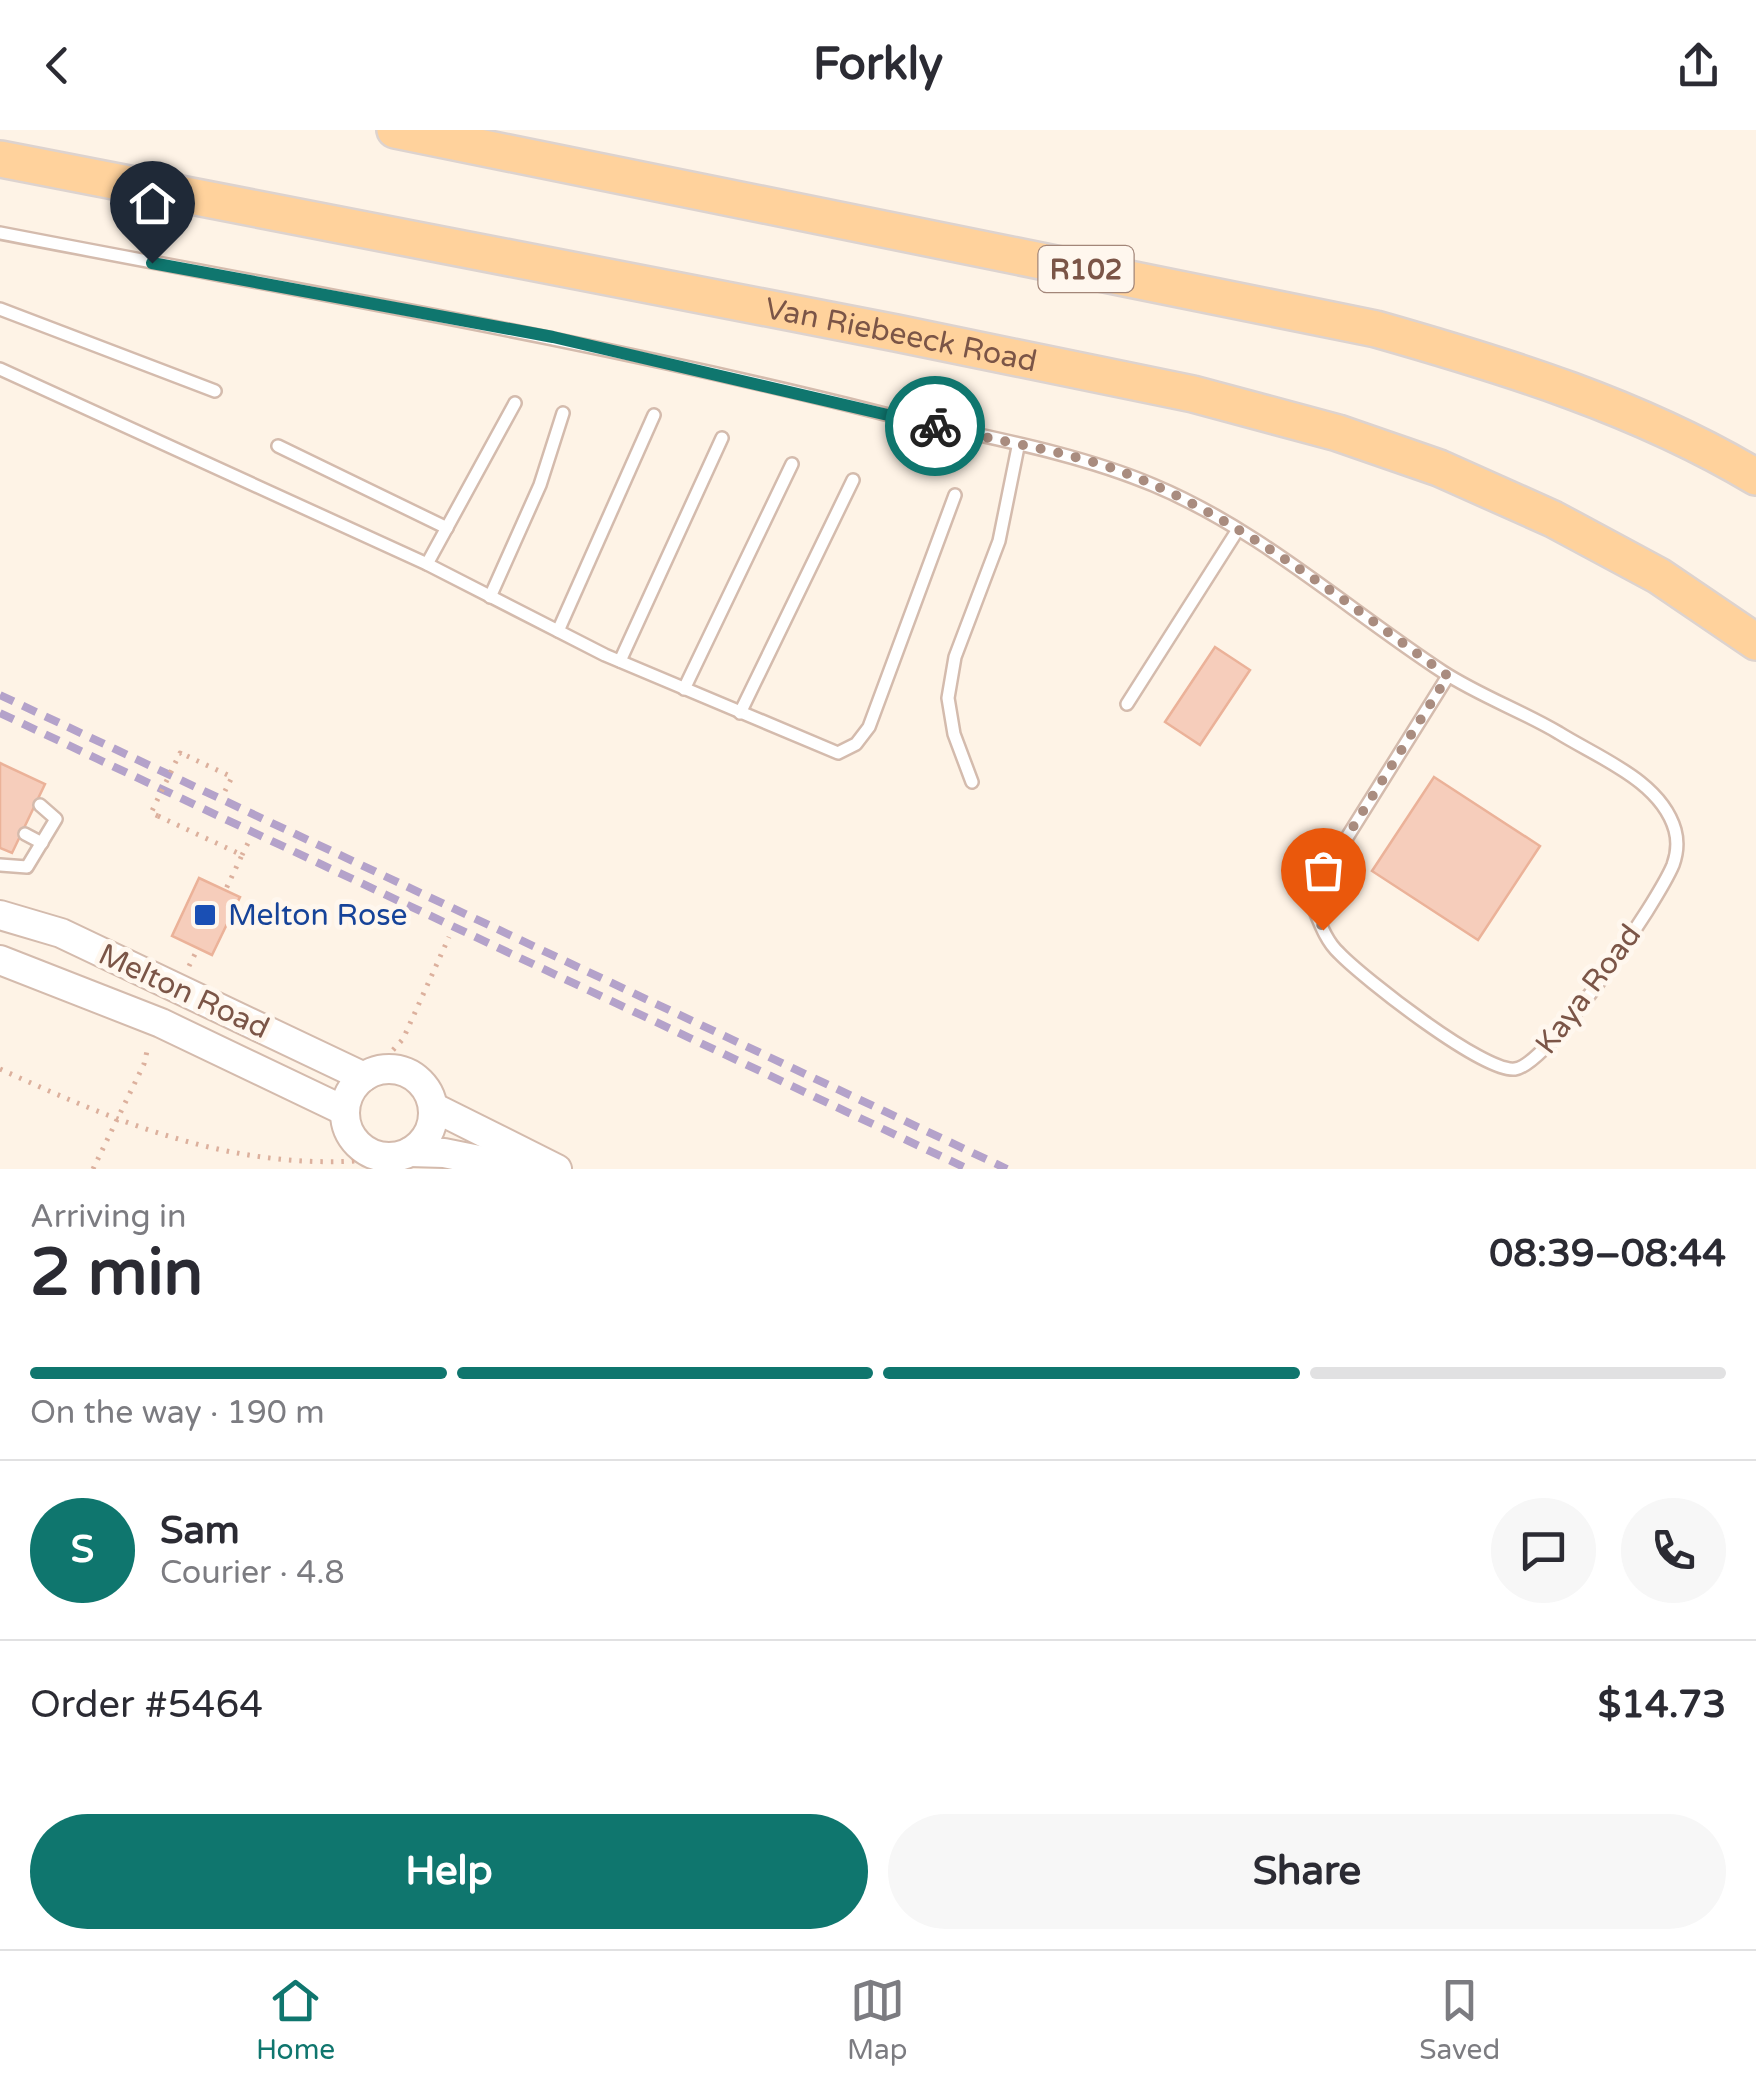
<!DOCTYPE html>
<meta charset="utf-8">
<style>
:root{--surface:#fff;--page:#f7f7f7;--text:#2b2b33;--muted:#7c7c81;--line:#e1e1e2;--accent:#0f766e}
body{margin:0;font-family:"Varela Round",sans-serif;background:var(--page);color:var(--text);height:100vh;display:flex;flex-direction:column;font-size:38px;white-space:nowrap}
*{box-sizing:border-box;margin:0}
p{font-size:32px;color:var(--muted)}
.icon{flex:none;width:55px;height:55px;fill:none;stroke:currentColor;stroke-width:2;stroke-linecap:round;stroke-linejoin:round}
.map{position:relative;height:1039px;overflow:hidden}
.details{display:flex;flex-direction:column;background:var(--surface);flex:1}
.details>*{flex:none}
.pin{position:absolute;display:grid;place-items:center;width:85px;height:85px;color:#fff;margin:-102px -42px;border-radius:50% 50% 50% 0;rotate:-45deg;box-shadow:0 0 10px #0007}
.pin .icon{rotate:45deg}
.courier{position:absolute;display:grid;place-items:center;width:100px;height:100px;margin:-50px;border:8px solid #0f766e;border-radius:50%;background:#fff;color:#222;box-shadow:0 2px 12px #0007}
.headline em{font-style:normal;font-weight:700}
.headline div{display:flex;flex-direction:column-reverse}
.headline{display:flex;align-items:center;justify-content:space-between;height:170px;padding:0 30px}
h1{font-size:65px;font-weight:700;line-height:75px}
.bar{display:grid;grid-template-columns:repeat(4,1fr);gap:15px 10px;align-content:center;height:120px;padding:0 30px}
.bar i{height:12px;border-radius:8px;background:var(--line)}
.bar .active{background:var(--accent)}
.bar p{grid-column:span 4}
.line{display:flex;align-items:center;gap:25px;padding:0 30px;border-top:2px solid var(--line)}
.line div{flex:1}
.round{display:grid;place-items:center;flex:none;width:105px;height:105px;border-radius:52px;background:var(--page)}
.cta{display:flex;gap:20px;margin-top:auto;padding:20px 30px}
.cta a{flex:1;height:115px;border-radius:60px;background:var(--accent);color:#fff;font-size:40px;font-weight:700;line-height:115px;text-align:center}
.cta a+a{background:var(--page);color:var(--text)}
header{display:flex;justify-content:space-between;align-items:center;height:130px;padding:0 30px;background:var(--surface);font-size:45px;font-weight:700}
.menu{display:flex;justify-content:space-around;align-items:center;height:140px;border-top:2px solid var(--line);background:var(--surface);font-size:28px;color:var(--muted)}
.menu a{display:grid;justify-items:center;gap:5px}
.menu .active{color:var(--accent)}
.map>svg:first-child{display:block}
.building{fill:#f6cdbb;stroke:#ebb299;stroke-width:2.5}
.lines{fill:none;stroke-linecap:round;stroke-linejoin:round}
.service-casing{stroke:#d4bbad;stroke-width:16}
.tertiary-casing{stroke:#d4bbad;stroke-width:32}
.primary-casing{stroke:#ddd3cf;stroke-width:40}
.path{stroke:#dcb09d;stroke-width:5;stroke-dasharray:2.5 8;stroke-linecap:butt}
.service{stroke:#fff;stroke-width:11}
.tertiary{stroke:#fff;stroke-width:28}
.primary{stroke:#ffd29c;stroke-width:35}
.rail{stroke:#b4a2ca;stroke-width:8;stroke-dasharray:15 10;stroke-linecap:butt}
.path-bridge{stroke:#dcb09d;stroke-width:5;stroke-dasharray:2.5 8;stroke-linecap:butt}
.done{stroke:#a98c7f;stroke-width:10;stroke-dasharray:0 18}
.route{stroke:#0f766e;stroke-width:12}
.transit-dot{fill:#1a4fb4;stroke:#fff7ee;stroke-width:4}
.labels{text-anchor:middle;stroke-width:10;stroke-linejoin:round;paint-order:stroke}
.shield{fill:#fff7ee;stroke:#a38679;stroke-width:2.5}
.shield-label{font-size:28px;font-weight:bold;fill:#7b5547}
.street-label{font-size:30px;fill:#7b5547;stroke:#fff7ee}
.transit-label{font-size:30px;fill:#164399;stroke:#fff7ee;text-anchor:start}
</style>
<header><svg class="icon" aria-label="back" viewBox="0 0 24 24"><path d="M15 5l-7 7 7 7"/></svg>Forkly<svg class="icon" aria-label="share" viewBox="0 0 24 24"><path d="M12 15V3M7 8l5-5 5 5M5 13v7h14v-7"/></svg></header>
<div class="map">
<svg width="1756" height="1039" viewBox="0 0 1756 1039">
<rect width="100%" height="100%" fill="#fef3e6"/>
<!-- building -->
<g class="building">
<path d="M 1215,517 L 1250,540 L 1200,615 L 1165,592 Z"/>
<path d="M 0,633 L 45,654 L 12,723 L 0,718 Z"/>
<path d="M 1434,647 L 1540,716 L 1478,810 L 1372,741 Z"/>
<path d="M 199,748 L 240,767 L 212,825 L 172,806 Z"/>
</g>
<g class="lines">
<!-- service casing -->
<g class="service-casing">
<g id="service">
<path d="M 0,103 C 293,160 587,209 877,282 C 966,304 1068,319 1153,355 C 1259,399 1348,480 1443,542 C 1480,566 1522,581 1559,603 C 1599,628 1661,651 1675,700 C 1678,711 1677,724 1673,735 C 1658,771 1549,935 1515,939 C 1484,943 1363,848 1339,823 C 1327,812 1321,796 1315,781 L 1331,733 L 1448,546"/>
<path d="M 0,179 L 215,261"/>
<path d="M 0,239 L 427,434 L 605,525 L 838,623 L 856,614 L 869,597 L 955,365"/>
<path d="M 278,316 L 447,398"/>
<path d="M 427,434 L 515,273"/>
<path d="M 490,467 L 540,355 L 563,283"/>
<path d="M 558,501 L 654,285"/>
<path d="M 620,531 L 722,308"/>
<path d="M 684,559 L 792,334"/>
<path d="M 1127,574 L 1237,401"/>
<path d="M 740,583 L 853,350"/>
<path d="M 972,652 L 954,604 L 948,568 L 955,527 L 999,411 L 1018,317"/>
<path d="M 25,704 L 42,713"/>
<path d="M 0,735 L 27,737 L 56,689 L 40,675"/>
</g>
</g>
<!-- tertiary casing -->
<g class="tertiary-casing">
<g id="tertiary">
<path d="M 0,785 L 61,803 L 364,947"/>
<path d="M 0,830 L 161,893 L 345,981"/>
<circle cx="389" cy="983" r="44"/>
<path d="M 433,977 L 557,1039"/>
<path d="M 410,1022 L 444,1023 L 523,1039"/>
</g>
</g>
<!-- primary casing -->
<g class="primary-casing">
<g id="primary">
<path d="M 395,0 L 1376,199 C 1506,236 1639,277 1756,347"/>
<path id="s1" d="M 0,29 L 896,203 L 1193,264 L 1338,303 L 1439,338 L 1553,389 L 1659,446 L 1756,512"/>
</g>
</g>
<!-- path -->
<g class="path">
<path d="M 187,626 L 232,647 L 225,661"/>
<path d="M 158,686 L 242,725 L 225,761"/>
<path d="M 242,725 L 248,713"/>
<path d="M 189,836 L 198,818"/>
<path d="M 393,920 L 403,909 L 449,807"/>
<path d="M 0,939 C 114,991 226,1038 355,1031"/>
<path d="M 93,1039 L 144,934 L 148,917"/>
</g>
<!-- service -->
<use href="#service" class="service"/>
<!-- tertiary -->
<use href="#tertiary" class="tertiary"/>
<!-- primary -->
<use href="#primary" class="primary"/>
<!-- rail -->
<g class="rail">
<path d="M 0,565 L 1007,1039"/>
<path d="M 0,583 L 968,1039"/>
</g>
<!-- path-bridge -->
<path class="path-bridge" d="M 158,686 L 151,683 L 180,623 L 187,626"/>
</g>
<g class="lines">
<!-- done -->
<path class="done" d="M 935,296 C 991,310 1068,321 1120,341 C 1239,386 1345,472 1448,546 L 1331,732 C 1320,757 1313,774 1323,800"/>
<!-- route -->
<path class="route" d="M 152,133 L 553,207 L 935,296"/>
</g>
<!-- markers -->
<rect class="transit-dot" x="193" y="773" width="24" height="24" rx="5"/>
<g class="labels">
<!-- shield labels -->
<rect class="shield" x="1038.5" y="116" width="95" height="46" rx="8"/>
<g class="shield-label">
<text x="1086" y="149">R102</text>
</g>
<!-- street labels -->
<g class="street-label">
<text dy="10" stroke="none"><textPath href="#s1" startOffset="918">Van Riebeeck Road</textPath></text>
<text transform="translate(1588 859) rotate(-53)" y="10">Kaya Road</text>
<text transform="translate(184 861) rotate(25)" y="10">Melton Road</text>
</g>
<!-- transit labels -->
<g class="transit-label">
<text x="228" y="795">Melton Rose</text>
</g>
</g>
</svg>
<div class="pin" style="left:1323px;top:800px;background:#ea580c"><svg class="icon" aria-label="bag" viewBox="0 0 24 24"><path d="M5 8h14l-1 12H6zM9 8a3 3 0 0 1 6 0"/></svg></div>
<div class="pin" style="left:152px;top:133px;background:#1f2937"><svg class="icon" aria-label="home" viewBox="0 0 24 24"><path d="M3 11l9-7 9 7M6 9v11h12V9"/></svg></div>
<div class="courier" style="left:935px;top:296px"><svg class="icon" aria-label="bike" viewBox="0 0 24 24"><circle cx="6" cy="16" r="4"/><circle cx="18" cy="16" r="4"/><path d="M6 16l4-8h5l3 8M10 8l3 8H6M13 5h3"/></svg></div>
</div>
<section class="details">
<div class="headline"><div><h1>2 min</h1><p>Arriving in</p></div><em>08:39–08:44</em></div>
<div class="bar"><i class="active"></i><i class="active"></i><i class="active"></i><i></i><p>On the way · 190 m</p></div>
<div class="line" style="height:180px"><b class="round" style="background:var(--accent);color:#fff">S</b><div><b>Sam</b><p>Courier · 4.8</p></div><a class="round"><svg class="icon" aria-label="chat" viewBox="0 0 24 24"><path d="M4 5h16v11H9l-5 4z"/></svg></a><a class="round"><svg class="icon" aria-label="phone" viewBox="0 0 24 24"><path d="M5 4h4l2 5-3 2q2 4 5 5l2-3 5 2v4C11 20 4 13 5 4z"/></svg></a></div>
<div class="line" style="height:130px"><div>Order #5464</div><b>$14.73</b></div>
<div class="cta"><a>Help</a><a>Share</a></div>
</section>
<nav class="menu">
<a class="active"><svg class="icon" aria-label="home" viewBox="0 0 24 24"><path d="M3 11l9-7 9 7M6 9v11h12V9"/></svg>Home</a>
<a><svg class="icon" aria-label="map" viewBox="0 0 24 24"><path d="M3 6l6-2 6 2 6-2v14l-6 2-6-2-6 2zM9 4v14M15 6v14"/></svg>Map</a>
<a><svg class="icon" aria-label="saved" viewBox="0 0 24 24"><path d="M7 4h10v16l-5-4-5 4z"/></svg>Saved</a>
</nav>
